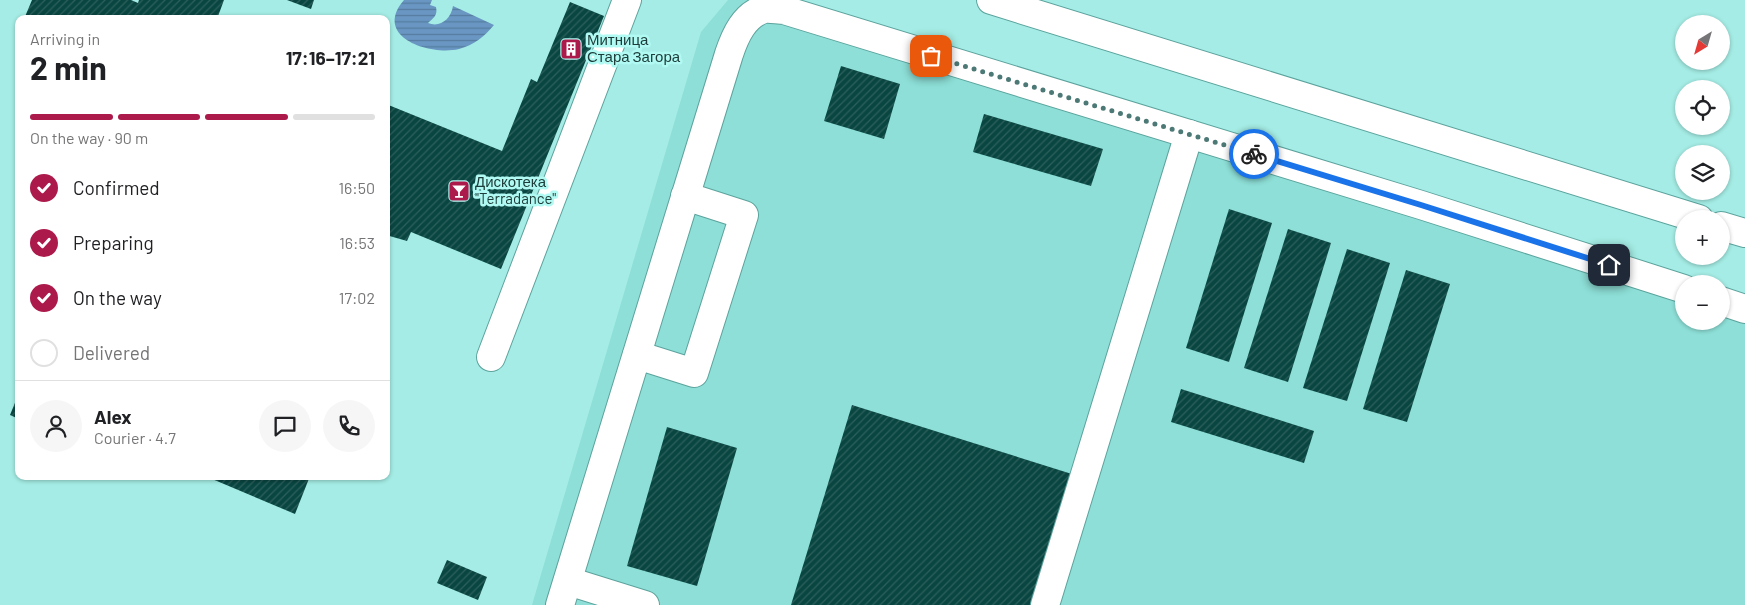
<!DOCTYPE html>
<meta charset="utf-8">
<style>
:root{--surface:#fff;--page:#f6f6f6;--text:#202124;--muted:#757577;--line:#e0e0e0;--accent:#ac1a4b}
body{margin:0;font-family:Barlow,sans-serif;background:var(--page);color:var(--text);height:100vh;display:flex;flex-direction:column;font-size:19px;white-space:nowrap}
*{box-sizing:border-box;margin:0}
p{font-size:16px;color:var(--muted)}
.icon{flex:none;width:28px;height:28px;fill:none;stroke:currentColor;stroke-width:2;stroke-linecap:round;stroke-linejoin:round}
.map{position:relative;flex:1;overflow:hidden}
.drawer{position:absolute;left:15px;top:15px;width:375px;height:465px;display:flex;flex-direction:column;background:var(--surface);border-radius:10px;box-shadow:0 1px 4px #0004}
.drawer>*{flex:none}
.needle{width:32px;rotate:217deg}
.fabs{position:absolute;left:1675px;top:15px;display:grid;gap:10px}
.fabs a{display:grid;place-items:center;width:55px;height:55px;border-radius:50%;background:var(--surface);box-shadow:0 1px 4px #0004;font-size:25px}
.pin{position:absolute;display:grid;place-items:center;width:42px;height:42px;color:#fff;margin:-21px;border-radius:10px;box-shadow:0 2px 8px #0006}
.courier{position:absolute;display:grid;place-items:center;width:50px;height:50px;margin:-25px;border:4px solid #1a73e8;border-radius:50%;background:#fff;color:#222;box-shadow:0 1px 6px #0007}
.head em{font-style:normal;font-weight:700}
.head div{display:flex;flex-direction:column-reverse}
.head{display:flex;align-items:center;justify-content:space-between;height:85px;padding:0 15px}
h1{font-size:32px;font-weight:700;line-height:38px}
.bar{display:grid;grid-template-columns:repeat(4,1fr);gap:8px 5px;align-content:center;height:60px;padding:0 15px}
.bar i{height:6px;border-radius:4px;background:var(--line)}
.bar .selected{background:var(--accent)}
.bar p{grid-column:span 4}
.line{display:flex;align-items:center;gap:12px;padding:0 15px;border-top:1px solid var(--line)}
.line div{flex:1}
.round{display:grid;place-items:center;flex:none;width:52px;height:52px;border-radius:26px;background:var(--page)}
ol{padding:0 15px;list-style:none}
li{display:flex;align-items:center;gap:15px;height:55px}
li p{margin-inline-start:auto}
li .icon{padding:5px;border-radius:50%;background:var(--accent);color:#fff;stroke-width:4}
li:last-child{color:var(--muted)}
li i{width:28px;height:28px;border:2px solid var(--line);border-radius:50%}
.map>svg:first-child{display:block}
.built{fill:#8ddfd7}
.water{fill:url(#water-rules)}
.building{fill:url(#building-hatch)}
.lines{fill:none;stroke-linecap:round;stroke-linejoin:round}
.minor-casing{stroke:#5ca39d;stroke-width:30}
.minor{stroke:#fff;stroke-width:28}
.done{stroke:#4c7975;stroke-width:5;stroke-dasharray:0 9}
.route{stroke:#1a73e8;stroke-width:6}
.labels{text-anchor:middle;stroke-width:5;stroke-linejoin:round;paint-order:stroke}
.poi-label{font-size:15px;fill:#1d3b38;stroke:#b1faf3;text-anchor:start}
</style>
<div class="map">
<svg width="1745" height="605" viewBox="0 0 1745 605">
<defs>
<pattern id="water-rules" width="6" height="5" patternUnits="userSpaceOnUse" patternTransform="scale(1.25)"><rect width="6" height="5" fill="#6996c2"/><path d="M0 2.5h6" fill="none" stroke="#567c9f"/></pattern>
<pattern id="building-hatch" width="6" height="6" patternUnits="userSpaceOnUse" patternTransform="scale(1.25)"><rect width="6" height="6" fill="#094642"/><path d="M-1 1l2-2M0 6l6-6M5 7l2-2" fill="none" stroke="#2d5f5c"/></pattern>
</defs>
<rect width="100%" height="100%" fill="#a4ece5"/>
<!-- built -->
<path class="built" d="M 728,0 L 749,0 L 1402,188 L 1697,284 L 1684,284 L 1684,321 L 1721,321 L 1721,292 L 1745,300 L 1745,605 L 532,605 L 701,32 Z"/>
<!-- water -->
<path class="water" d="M 404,0 L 432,0 L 430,5 L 436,7 C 438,16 433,18 428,23 C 440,28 451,19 453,6 L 494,25 C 484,37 474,45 459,49 C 430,56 372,37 404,0 Z"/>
<!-- building -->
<g class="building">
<path d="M 32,0 L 131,0 L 138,3 L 139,0 L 224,0 L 217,19 L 24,19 Z"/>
<path d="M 287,0 L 314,0 L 311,9 Z"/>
<path d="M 570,2 L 604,16 L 501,269 L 411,232 L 407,241 L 386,235 L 386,104 L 502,151 L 531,79 L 537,82 Z"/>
<path d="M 841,66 L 900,84 L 884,139 L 824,121 Z"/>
<path d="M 984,114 L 1103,149 L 1091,186 L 973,152 Z"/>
<path d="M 1229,209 L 1272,223 L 1229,362 L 1186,348 Z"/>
<path d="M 1288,229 L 1331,243 L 1288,382 L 1244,368 Z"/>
<path d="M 1347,249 L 1390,263 L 1347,401 L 1303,388 Z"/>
<path d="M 1406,270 L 1450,284 L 1407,422 L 1363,409 Z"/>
<path d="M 1181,389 L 1314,431 L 1304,463 L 1171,422 Z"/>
<path d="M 19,393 L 19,419 L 10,415 Z"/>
<path d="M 852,405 L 1075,475 L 1035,605 L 791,605 Z"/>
<path d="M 667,427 L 737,448 L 697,586 L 627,566 Z"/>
<path d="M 205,476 L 310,476 L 295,514 Z"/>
<path d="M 447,560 L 487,577 L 478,600 L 437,583 Z"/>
</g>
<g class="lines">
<!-- minor casing -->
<g class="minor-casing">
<g id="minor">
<path d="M 991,0 L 1699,219"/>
<path d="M 1721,226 L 1745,233"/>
<path d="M 1721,301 L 1745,309"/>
<path d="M 637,355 L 694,373 L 744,215 L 685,196"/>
<path d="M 491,357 L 627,0"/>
<path d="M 568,581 L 645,605"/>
<path d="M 560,605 L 729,54 C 735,36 744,15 764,9 C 770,8 778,10 784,10 L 1421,205 L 1684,289"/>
<path d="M 1045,605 L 1189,134"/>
</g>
</g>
<!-- minor -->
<use href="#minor" class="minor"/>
</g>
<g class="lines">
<!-- done -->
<path class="done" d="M 931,56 L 1254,154"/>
<!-- route -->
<path class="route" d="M 1254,154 L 1421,205 L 1609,265"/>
</g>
<!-- icons -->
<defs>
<g id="building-square" transform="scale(1.125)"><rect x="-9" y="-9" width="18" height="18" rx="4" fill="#ac1a4b" stroke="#b1faf3"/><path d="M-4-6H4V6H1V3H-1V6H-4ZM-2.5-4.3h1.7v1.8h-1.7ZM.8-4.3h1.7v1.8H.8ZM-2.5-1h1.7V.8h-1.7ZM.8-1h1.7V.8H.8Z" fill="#fff"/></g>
<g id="bar-square" transform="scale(1.125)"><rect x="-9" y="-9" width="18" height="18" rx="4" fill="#ac1a4b" stroke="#b1faf3"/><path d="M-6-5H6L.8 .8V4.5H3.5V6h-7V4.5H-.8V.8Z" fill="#fff"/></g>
</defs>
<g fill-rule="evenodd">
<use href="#building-square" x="571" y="49"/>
<use href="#bar-square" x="459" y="191"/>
</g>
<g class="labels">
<!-- poi labels -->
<g class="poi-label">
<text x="587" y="45">Митница<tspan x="587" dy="17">Стара Загора</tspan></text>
<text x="475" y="187">Дискотека<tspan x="475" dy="17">"Terradance"</tspan></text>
</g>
</g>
</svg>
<div class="fabs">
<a><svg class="needle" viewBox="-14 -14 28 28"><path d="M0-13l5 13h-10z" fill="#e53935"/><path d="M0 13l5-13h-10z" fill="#757577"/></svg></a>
<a><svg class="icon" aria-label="locate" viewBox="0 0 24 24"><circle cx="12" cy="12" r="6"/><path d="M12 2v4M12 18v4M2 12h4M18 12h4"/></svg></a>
<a><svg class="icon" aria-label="layers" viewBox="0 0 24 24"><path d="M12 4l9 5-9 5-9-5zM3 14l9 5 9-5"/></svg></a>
<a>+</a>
<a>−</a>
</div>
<div class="pin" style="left:931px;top:56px;background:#ea580c"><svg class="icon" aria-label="bag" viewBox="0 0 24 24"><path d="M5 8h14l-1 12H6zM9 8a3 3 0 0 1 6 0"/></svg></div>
<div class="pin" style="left:1609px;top:265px;background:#1f2937"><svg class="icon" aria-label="home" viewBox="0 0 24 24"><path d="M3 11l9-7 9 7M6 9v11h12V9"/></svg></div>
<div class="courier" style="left:1254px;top:154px"><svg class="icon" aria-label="bike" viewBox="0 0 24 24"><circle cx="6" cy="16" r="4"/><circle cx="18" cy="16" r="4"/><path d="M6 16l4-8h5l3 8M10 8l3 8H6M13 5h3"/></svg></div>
<section class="drawer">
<div class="head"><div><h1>2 min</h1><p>Arriving in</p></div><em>17:16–17:21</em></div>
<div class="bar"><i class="selected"></i><i class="selected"></i><i class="selected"></i><i></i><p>On the way · 90 m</p></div>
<ol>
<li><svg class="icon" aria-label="check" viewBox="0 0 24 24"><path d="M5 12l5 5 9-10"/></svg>Confirmed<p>16:50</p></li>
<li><svg class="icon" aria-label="check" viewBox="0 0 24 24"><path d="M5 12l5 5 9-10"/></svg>Preparing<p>16:53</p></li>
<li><svg class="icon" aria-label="check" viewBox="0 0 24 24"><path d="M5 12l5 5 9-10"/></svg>On the way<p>17:02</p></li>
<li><i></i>Delivered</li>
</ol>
<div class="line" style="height:90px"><a class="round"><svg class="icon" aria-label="person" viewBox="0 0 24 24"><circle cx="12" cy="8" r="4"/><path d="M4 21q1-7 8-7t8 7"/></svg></a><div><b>Alex</b><p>Courier · 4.7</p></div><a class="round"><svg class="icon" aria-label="chat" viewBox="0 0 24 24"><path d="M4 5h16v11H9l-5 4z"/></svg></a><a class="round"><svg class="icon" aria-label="phone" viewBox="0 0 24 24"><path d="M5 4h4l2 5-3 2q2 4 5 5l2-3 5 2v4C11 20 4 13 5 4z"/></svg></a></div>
</section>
</div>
